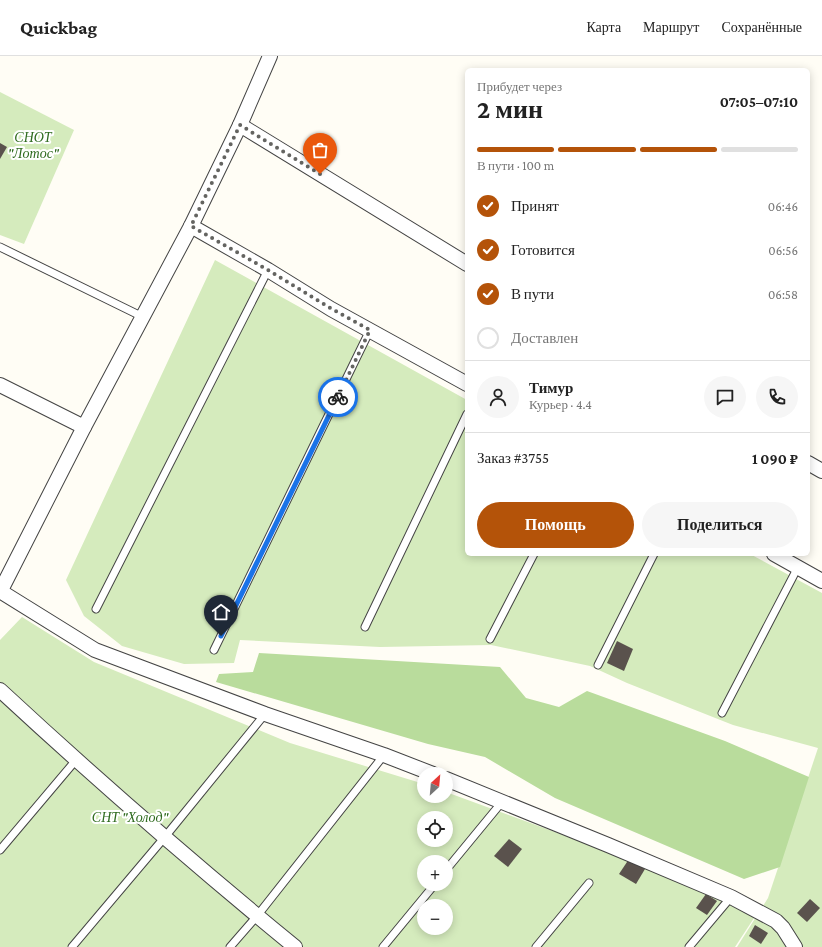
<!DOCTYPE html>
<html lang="ru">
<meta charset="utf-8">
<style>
:root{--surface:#fff;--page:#f6f6f6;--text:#222;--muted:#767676;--line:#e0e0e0;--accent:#b45309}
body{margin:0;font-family:"Crimson Pro",serif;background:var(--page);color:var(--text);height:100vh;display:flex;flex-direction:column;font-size:15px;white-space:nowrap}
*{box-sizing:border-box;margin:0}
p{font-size:13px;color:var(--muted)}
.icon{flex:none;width:22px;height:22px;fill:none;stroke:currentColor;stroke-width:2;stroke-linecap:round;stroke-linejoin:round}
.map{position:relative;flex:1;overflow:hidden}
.details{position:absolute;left:465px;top:12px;width:345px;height:488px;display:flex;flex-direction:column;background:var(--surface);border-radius:6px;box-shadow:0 2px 10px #0003}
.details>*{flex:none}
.needle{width:26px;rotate:26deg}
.buttons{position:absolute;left:417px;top:711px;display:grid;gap:8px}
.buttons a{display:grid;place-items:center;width:36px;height:36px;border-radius:50%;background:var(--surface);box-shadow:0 2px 10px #0003;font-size:20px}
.pin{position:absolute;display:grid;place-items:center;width:34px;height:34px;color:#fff;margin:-41px -17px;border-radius:50% 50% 50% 0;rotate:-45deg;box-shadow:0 0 4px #0007}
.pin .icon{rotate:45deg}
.courier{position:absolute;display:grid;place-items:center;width:40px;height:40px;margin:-20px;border:3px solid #1a73e8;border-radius:50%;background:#fff;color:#222;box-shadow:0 1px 5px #0007}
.head em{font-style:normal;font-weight:700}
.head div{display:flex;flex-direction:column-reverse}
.head{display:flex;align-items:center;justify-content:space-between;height:68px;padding:0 12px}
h1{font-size:26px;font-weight:700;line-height:30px}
.bar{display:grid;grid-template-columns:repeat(4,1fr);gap:6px 4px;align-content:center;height:48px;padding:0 12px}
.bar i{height:5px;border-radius:3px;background:var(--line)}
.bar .active{background:var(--accent)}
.bar p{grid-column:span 4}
.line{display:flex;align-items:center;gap:10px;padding:0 12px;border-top:1px solid var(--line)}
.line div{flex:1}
.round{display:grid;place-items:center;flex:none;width:42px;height:42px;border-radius:21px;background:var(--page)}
ol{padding:0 12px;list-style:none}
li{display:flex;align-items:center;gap:12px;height:44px}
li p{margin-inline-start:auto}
li .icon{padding:4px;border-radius:50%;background:var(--accent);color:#fff;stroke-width:4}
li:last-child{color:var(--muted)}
li i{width:22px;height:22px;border:2px solid var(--line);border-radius:50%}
.action{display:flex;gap:8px;margin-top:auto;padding:8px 12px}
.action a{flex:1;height:46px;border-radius:24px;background:var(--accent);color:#fff;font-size:16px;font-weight:700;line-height:46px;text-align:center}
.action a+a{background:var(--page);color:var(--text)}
header{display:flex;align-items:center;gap:24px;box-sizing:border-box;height:56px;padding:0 20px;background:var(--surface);border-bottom:1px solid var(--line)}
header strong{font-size:19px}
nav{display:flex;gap:22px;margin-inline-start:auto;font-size:14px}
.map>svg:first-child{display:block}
.green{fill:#d5ebbd;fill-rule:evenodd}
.forest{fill:#b9dc9c}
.building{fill:#5a524d}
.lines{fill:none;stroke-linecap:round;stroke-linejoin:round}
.lane-casing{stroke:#444;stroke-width:9}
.street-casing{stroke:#444;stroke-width:16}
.lane{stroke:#fff;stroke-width:7}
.street{stroke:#fff;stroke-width:14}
.done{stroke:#646461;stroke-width:4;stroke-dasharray:0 7.2}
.route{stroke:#1a73e8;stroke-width:5}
.labels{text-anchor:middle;stroke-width:4;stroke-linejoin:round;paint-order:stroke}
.park-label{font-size:14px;font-style:italic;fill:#2f6b1f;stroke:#fff}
</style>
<header>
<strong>Quickbag</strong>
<nav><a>Карта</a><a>Маршрут</a><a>Сохранённые</a></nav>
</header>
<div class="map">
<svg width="822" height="891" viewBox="0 0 822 891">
<rect width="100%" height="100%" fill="#fffdf5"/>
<!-- green -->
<g class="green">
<path d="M 0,36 L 74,74 L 24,188 L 0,179 Z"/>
<path d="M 215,204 L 467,344 L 467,498 L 750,498 L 822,537 L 822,891 L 737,891 L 768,842 L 818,692 L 733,669 L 627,627 L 590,610 L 491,589 L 380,591 L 240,584 L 234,607 L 184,608 L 122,590 L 84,560 L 66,524 Z"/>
<path d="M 22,561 L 94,606 L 290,687 L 424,728 L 424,740 L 446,740 L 446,736 L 656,813 L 756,859 L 735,891 L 0,891 L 0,584 ZM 424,762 L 446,762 L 446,784 L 424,784 ZM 424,806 L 446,806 L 446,828 L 424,828 ZM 424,850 L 446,850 L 446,872 L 424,872 Z"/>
</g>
<!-- forest -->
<path class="forest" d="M 259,597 L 500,611 L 526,642 L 559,651 L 587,635 L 725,685 L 809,721 L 780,811 L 744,823 L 555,742 L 485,701 L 428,688 L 216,626 L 219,618 L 253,616 Z"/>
<!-- building -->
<g class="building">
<path d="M 0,87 L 7,91 L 0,103 Z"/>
<path d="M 617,585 L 633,593 L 624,615 L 607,607 Z"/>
<path d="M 509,783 L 522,793 L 508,811 L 494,800 Z"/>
<path d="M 629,803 L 645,813 L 636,828 L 619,818 Z"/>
<path d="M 706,838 L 717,845 L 707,859 L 696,852 Z"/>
<path d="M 810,843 L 820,852 L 807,866 L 797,857 Z"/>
<path d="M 755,869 L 768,877 L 761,888 L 749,880 Z"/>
</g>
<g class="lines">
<!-- lane casing -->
<g class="lane-casing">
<g id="lane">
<path d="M 0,191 L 143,261"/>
<path d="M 96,553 L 268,214"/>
<path d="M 365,571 L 467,358"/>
<path d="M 490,583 L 534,498"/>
<path d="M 214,594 L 370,274"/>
<path d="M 598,609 L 654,498"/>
<path d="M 722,657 L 798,511"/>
<path d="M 0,794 L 76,704"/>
<path d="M 446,814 L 502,746"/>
<path d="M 72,891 L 164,782 L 265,658"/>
<path d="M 230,891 L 257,860 L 384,699"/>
<path d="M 383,891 L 435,828"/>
<path d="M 536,891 L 589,827"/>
<path d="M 689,891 L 731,841"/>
</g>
</g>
<!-- street casing -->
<g class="street-casing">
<g id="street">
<path d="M 240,69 L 467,208"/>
<path d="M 191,170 L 268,214 L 331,253 L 467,328"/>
<path d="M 0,329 L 84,371"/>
<path d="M 808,407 L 822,415"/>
<path d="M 774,498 L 822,525"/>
<path d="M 0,535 L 95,594 L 265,658 L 384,699 L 433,718"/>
<path d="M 0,536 L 84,371 L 191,170 L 240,69 L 270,0"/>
<path d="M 0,634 C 96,723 194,808 295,891"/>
<path d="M 446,723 L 608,789 L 731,841 L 776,865 L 783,872 L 795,891"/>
</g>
</g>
<!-- lane -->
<use href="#lane" class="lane"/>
<!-- street -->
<use href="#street" class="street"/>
</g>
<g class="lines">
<!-- done -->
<path class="done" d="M 320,118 L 240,69 L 191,170 L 268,214 L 332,253 L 370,274 L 338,341"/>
<!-- route -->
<path class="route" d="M 221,580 L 338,341"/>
</g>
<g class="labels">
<!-- park labels -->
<g class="park-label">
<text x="33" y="86">СНОТ<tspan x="33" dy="16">"Лотос"</tspan></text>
<text x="130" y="766">СНТ "Холод"</text>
</g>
</g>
</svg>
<div class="buttons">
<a><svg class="needle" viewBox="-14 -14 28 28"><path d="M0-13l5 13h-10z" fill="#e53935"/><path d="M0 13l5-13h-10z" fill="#767676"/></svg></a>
<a><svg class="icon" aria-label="locate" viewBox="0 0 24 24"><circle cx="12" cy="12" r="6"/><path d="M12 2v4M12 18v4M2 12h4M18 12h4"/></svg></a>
<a>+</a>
<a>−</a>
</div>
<div class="pin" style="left:320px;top:118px;background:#ea580c"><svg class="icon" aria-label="bag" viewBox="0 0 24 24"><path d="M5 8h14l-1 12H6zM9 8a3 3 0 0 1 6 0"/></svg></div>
<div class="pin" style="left:221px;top:580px;background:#1f2937"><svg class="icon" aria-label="home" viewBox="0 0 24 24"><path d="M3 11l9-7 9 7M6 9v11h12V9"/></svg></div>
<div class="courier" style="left:338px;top:341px"><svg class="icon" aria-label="bike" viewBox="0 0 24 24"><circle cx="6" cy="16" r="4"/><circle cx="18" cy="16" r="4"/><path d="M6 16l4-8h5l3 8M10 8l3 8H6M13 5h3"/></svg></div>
<section class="details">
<div class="head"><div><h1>2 мин</h1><p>Прибудет через</p></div><em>07:05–07:10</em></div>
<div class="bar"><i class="active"></i><i class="active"></i><i class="active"></i><i></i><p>В пути · 100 m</p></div>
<ol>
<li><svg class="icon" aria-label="check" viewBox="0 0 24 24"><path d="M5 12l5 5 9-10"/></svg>Принят<p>06:46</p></li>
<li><svg class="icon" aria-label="check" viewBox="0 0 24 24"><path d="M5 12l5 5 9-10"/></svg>Готовится<p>06:56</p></li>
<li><svg class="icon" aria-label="check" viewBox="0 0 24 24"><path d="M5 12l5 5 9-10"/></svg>В пути<p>06:58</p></li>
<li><i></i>Доставлен</li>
</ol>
<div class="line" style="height:72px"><a class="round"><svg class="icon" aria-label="person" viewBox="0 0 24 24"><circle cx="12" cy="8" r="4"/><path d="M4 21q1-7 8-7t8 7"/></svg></a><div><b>Тимур</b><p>Курьер · 4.4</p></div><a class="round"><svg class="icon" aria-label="chat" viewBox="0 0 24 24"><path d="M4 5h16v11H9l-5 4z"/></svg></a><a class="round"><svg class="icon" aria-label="phone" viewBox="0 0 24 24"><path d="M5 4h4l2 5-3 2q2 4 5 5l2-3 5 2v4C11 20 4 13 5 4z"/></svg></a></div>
<div class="line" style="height:52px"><div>Заказ #3755</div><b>1 090 ₽</b></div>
<div class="action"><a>Помощь</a><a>Поделиться</a></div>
</section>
</div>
